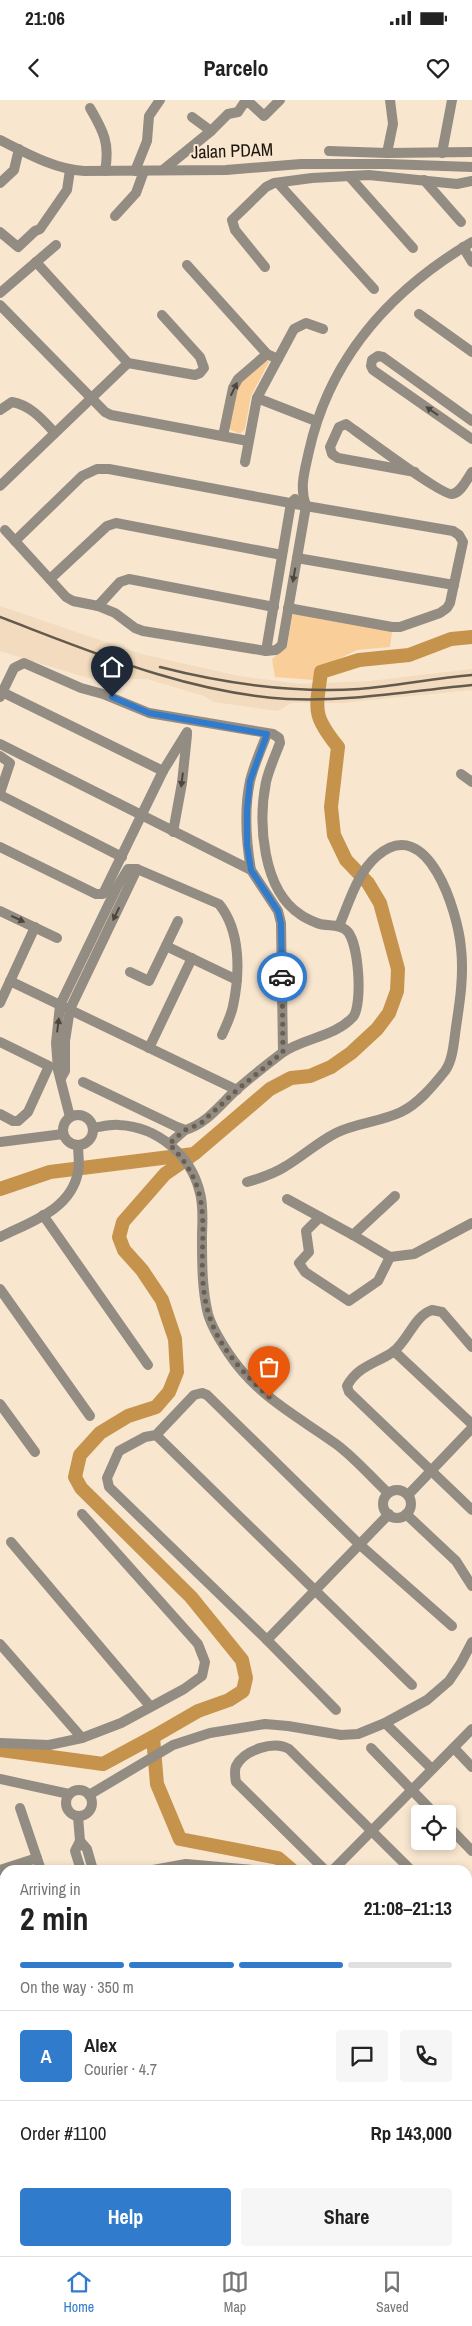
<!DOCTYPE html>
<meta charset="utf-8">
<style>
:root{--surface:#fff;--page:#f6f6f6;--text:#222;--muted:#767676;--line:#e0e0e0;--accent:#307bcc}
body{margin:0;font-family:"Archivo Narrow",sans-serif;background:var(--page);color:var(--text);height:100vh;display:flex;flex-direction:column;font-size:19px;white-space:nowrap}
*{box-sizing:border-box;margin:0}
p{font-size:16px;color:var(--muted)}
.icon{flex:none;width:28px;height:28px;fill:none;stroke:currentColor;stroke-width:2;stroke-linecap:round;stroke-linejoin:round}
.map{position:relative;flex:1;overflow:hidden}
.details{position:absolute;left:0px;top:1765px;width:472px;height:391px;display:flex;flex-direction:column;background:var(--surface);border-radius:15px 15px 0 0;box-shadow:0 2px 8px #0003}
.details>*{flex:none}
.buttons{position:absolute;left:411px;top:1705px;display:grid;gap:10px}
.buttons a{display:grid;place-items:center;width:45px;height:45px;border-radius:5px;background:var(--surface);box-shadow:0 2px 8px #0003;font-size:25px}
.pin{position:absolute;display:grid;place-items:center;width:42px;height:42px;color:#fff;margin:-51px -21px;border-radius:50% 50% 50% 0;rotate:-45deg;box-shadow:0 0 5px #0007}
.pin .icon{rotate:45deg}
.courier{position:absolute;display:grid;place-items:center;width:50px;height:50px;margin:-25px;border:4px solid #307bcc;border-radius:50%;background:#fff;color:#222;box-shadow:0 1px 6px #0007}
.head em{font-style:normal;font-weight:700}
.head div{display:flex;flex-direction:column-reverse}
.head{display:flex;align-items:center;justify-content:space-between;height:85px;padding:0 20px}
h1{font-size:32px;font-weight:700;line-height:38px}
.bar{display:grid;grid-template-columns:repeat(4,1fr);gap:8px 5px;align-content:center;height:60px;padding:0 20px}
.bar i{height:6px;border-radius:4px;background:var(--line)}
.bar .selected{background:var(--accent)}
.bar p{grid-column:span 4}
.line{display:flex;align-items:center;gap:12px;padding:0 20px;border-top:1px solid var(--line)}
.line div{flex:1}
.round{display:grid;place-items:center;flex:none;width:52px;height:52px;border-radius:5px;background:var(--page)}
.primary-button{display:flex;gap:10px;margin-top:auto;padding:10px 20px}
.primary-button a{flex:1;height:58px;border-radius:5px;background:var(--accent);color:#fff;font-size:20px;font-weight:700;line-height:58px;text-align:center}
.primary-button a+a{background:var(--page);color:var(--text)}
.status{display:flex;justify-content:space-between;align-items:center;height:35px;padding:0 25px;background:var(--surface);direction:ltr}
.status svg{height:14px;fill:currentColor}
header{display:flex;justify-content:space-between;align-items:center;height:65px;padding:0 20px;background:var(--surface);font-size:22px;font-weight:700}
.menu{display:flex;justify-content:space-around;align-items:center;height:70px;border-top:1px solid var(--line);background:var(--surface);font-size:14px;color:var(--muted)}
.menu a{display:grid;justify-items:center;gap:2px}
.menu .selected{color:var(--accent)}
.map>svg:first-child{display:block}
.built{fill:#f2dbbe}
.green{fill:#face98}
.lines{fill:none;stroke-linecap:round;stroke-linejoin:round}
.river{stroke:#c6934d;stroke-width:14}
.minor{stroke:#938c83;stroke-width:10}
.rail{stroke:#63594c;stroke-width:2.5}
.oneway{fill:#4c463d}
.done{stroke:#6a5f52;stroke-width:5;stroke-dasharray:0 9}
.route{stroke:#307bcc;stroke-width:6}
.labels{text-anchor:middle;stroke-width:4;stroke-linejoin:round;paint-order:stroke}
.street-label{font-size:18px;fill:#1d170f;stroke:#f8e6cf}
</style>
<div class="status"><b>21:06</b><svg viewBox="0 0 49 12"><path d="M0 12V9h3v3zM5 12V6h3v6zM10 12V3h3v9zM15 12V0h3v12zM26 1h20v11H26zM47 4h2v5h-2z"/></svg></div>
<header><svg class="icon" aria-label="back" viewBox="0 0 24 24"><path d="M15 5l-7 7 7 7"/></svg>Parcelo<svg class="icon" aria-label="heart" viewBox="0 0 24 24"><path d="M12 20l-8-8c-3-5 5-10 8-4 3-6 11-1 8 4z"/></svg></header>
<div class="map">
<svg width="472" height="2156" viewBox="0 0 472 2156">
<rect width="100%" height="100%" fill="#f8e6cf"/>
<!-- built -->
<path class="built" d="M 0,506 L 141,554 L 239,576 L 300,584 L 370,581 L 472,569 L 472,590 L 341,603 L 291,603 L 278,611 L 214,602 L 204,596 L 147,579 L 88,578 L 0,551 Z"/>
<!-- green -->
<g class="green">
<path d="M 263,256 L 270,260 L 251,296 L 245,329 L 240,334 L 227,328 L 232,291 Z"/>
<path d="M 293,513 L 373,526 L 392,532 L 390,547 L 357,550 L 320,568 L 314,580 L 275,577 L 272,559 L 287,546 Z"/>
<path d="M 254,2151 L 427,2151 L 432,2156 L 248,2156 Z"/>
</g>
<g class="lines">
<!-- river -->
<g class="river">
<path d="M 0,1089 L 50,1072 L 194,1054 L 270,989 L 291,978 L 310,976 L 331,967 L 351,953 L 377,929 L 389,913 L 397,891 L 398,869 L 380,803 L 368,783 L 346,760 L 334,735 L 331,707 L 338,647 C 312,615 316,610 321,572 L 359,560 L 409,555 L 451,539 L 472,537"/>
<path d="M 153,1637 L 198,1611 L 229,1600 L 243,1591 L 246,1578 L 242,1560 L 191,1497 L 81,1388 L 75,1377 L 80,1355 L 100,1333 L 128,1316 L 156,1307 L 169,1292 L 177,1272 L 175,1239 L 162,1200 L 142,1170 L 124,1150 L 119,1137 L 123,1122 L 165,1074 L 191,1056"/>
<path d="M 0,1650 L 103,1664 L 153,1637 L 157,1684 L 180,1739 L 278,1758 L 292,1770"/>
<path d="M 443,2151 L 448,2156"/>
</g>
<!-- minor -->
<g class="minor">
<path d="M 90,8 C 104,32 110,44 105,71"/>
<path d="M 211,31 L 228,14 L 238,12 L 244,3 L 250,3 L 264,16 L 280,0"/>
<path d="M 0,40 C 26,53 54,69 84,71 L 226,70 L 301,64 L 387,64 L 472,67"/>
<path d="M 329,51 L 387,53 L 472,52"/>
<path d="M 387,53 L 393,24 L 390,0"/>
<path d="M 442,53 L 452,0"/>
<path d="M 163,70 L 211,31 L 192,17"/>
<path d="M 135,71 L 147,41 L 149,16 L 160,0"/>
<path d="M 349,76 L 413,148"/>
<path d="M 424,80 L 461,122"/>
<path d="M 0,83 L 14,70 L 19,49"/>
<path d="M 278,83 L 374,189"/>
<path d="M 115,116 L 136,93 L 144,71"/>
<path d="M 0,132 L 18,147 L 35,131 L 40,129 L 67,90 L 70,70"/>
<path d="M 463,147 L 472,162"/>
<path d="M 36,162 L 128,263 L 195,275 L 200,273 L 204,268 L 200,257 L 162,215"/>
<path d="M 187,165 L 267,254 L 278,259"/>
<path d="M 265,167 L 235,130 L 232,120 L 266,87 L 274,83 L 312,78 L 369,75 L 457,84 L 472,81"/>
<path d="M 0,193 L 56,145"/>
<path d="M 0,205 L 105,312 L 111,315 L 248,341"/>
<path d="M 419,214 L 472,252"/>
<path d="M 257,298 L 316,321"/>
<path d="M 0,310 L 12,302 C 30,305 42,319 54,332"/>
<path d="M 472,321 L 383,257 L 378,256 L 372,260 L 371,266 L 373,270 L 472,339"/>
<path d="M 223,336 L 233,288 L 238,279 L 267,254"/>
<path d="M 245,362 L 257,298 L 294,229 L 306,223 L 323,229"/>
<path d="M 415,372 L 338,358 L 332,354 L 330,347 L 339,327 L 346,324 C 360,334 443,396 452,394 C 461,393 467,379 472,372"/>
<path d="M 0,386 L 128,263"/>
<path d="M 5,430 L 66,497 L 73,501 L 98,506 L 115,513 L 135,528 L 143,531 L 266,551 L 276,550 L 282,545 L 306,406 C 299,387 305,370 309,351 C 330,257 391,190 472,142"/>
<path d="M 15,441 L 82,376 L 97,369 L 109,369 L 306,406 L 453,431 L 459,435 L 463,442 L 450,503 L 447,508 L 440,513 L 400,527 L 392,527 L 288,508"/>
<path d="M 297,458 L 454,485"/>
<path d="M 50,479 L 107,426 L 116,423 L 282,455"/>
<path d="M 98,506 L 120,482 L 129,479 L 274,507"/>
<path d="M 266,551 L 291,403 L 295,399"/>
<path d="M 2,592 L 163,671"/>
<path d="M 0,597 L 14,568 L 24,563 L 81,588 L 103,594 L 149,613 L 273,634 L 279,638 L 280,643 C 275,656 269,669 266,682 C 258,722 262,790 301,815 C 305,818 312,821 317,823 C 327,827 338,823 346,830 C 359,840 363,905 353,917 C 335,937 303,938 282,953 C 266,965 250,978 235,991 C 219,1006 206,1024 185,1030 L 177,1027 L 83,982"/>
<path d="M 0,644 L 251,770 L 278,811 L 281,823 L 283,952"/>
<path d="M 0,656 L 10,663 L 0,693"/>
<path d="M 461,674 L 472,682"/>
<path d="M 0,695 L 122,757"/>
<path d="M 173,732 L 182,683 L 187,635"/>
<path d="M 0,747 L 96,794 L 103,794 L 163,671 L 187,632"/>
<path d="M 251,770 C 246,741 244,710 250,681 C 254,665 261,649 267,634"/>
<path d="M 0,811 L 57,838"/>
<path d="M 166,846 L 237,880"/>
<path d="M 130,872 L 149,881 L 178,821"/>
<path d="M 10,881 L 237,990"/>
<path d="M 0,903 L 35,827"/>
<path d="M 0,942 L 49,966 L 28,1012 L 18,1021 L 13,1021 L 0,1014"/>
<path d="M 149,948 L 192,858"/>
<path d="M 61,978 L 65,971 L 65,941 L 70,909 L 137,769"/>
<circle cx="78" cy="1030" r="15"/>
<path d="M 70,1017 L 58,970 L 56,943 L 60,905 L 117,787 L 128,769 L 137,769 L 219,804 C 241,831 240,873 233,906 C 231,916 226,926 222,935"/>
<path d="M 93,1028 C 101,1027 110,1024 119,1025 C 158,1027 191,1055 200,1093 C 204,1108 202,1124 202,1138 C 202,1163 202,1190 208,1214 C 212,1228 221,1242 229,1254 C 257,1296 297,1316 336,1344 C 355,1358 371,1377 388,1393"/>
<path d="M 0,1042 L 63,1034"/>
<path d="M 169,1044 L 185,1030"/>
<path d="M 247,1082 C 261,1078 274,1074 286,1066 C 303,1056 318,1042 336,1033 C 356,1023 380,1022 401,1012 C 418,1004 433,986 445,971 C 453,960 454,941 456,927 C 460,901 464,875 461,848 C 458,813 428,712 377,756 C 357,773 349,803 339,826"/>
<path d="M 287,1099 L 353,1135 L 390,1157 L 414,1154 L 472,1123"/>
<path d="M 43,1115 L 148,1265"/>
<path d="M 320,1117 L 306,1131 L 309,1152 L 299,1163 L 305,1172 L 349,1201 L 378,1181 L 390,1157"/>
<path d="M 353,1135 L 395,1096"/>
<path d="M 0,1137 C 30,1122 71,1110 78,1072 C 80,1064 78,1054 78,1045"/>
<path d="M 0,1189 L 90,1316"/>
<path d="M 472,1247 L 442,1212 L 432,1210 C 414,1216 408,1241 393,1252 C 375,1264 358,1266 347,1286 L 349,1292 L 472,1410"/>
<path d="M 394,1251 L 472,1324"/>
<path d="M 0,1304 L 35,1352"/>
<path d="M 156,1335 L 412,1585"/>
<circle cx="397" cy="1404" r="14"/>
<path d="M 408,1395 L 472,1328"/>
<path d="M 406,1414 L 456,1461 L 472,1486"/>
<path d="M 11,1442 L 150,1606"/>
<path d="M 267,1540 L 389,1414"/>
<path d="M 0,1544 L 82,1638"/>
<path d="M 336,1610 L 267,1540 L 109,1387 L 107,1378 L 119,1351 L 145,1337 L 156,1335 L 194,1295 L 202,1293 L 207,1295 L 359,1444 L 452,1526"/>
<path d="M 385,1623 L 432,1669"/>
<path d="M 0,1643 L 49,1645 L 82,1638 L 121,1623 L 184,1589 L 202,1576 L 205,1562 L 198,1544 L 82,1414"/>
<path d="M 371,1648 L 435,1714"/>
<path d="M 454,1648 L 472,1667"/>
<path d="M 0,1679 L 69,1694"/>
<circle cx="79" cy="1703" r="13"/>
<path d="M 89,1695 L 173,1645 L 210,1633 L 265,1624 L 288,1626 L 341,1635 L 358,1634 L 385,1623 L 427,1600 L 449,1581 L 461,1563 L 472,1542"/>
<path d="M 20,1708 L 41,1770"/>
<path d="M 78,1716 L 80,1741 L 87,1749 L 93,1770"/>
<path d="M 448,1726 L 472,1751"/>
<path d="M 80,1741 L 75,1751 L 81,1770"/>
<path d="M 0,1770 L 37,1758"/>
<path d="M 153,1770 L 186,1764 L 253,1770"/>
<path d="M 325,1770 L 236,1682 C 235,1676 234,1671 236,1666 C 244,1650 274,1640 289,1649 L 411,1770"/>
<path d="M 333,1770 L 472,1629"/>
<path d="M 468,1826 L 472,1830"/>
<path d="M 0,1835 L 5,1848"/>
<path d="M 468,1853 L 472,1841"/>
<path d="M 0,1873 L 5,1871"/>
<path d="M 0,1984 L 5,1999"/>
<path d="M 0,2030 L 5,2030"/>
<path d="M 0,2134 L 5,2149"/>
<path d="M 58,2151 L 60,2156"/>
<path d="M 107,2151 L 108,2156"/>
<path d="M 141,2156 L 155,2151"/>
</g>
<!-- rail -->
<g class="rail">
<path d="M 0,517 C 92,552 187,593 287,599 C 349,602 411,591 472,585"/>
<path d="M 160,567 C 226,584 291,593 359,589 C 397,586 434,578 472,575"/>
</g>
</g>
<!-- one-way arrows -->
<defs><path id="oneway-solid" d="M-6-.8H1V-3.2L6.5 0L1 3.2V.8H-6Z" transform="scale(1.25)"/></defs>
<g class="oneway">
<use href="#oneway-solid" transform="translate(234 289) rotate(-64)"/>
<use href="#oneway-solid" transform="translate(432 311) rotate(-145)"/>
<use href="#oneway-solid" transform="translate(294 475) rotate(100)"/>
<use href="#oneway-solid" transform="translate(182 680) rotate(97)"/>
<use href="#oneway-solid" transform="translate(116 814) rotate(116)"/>
<use href="#oneway-solid" transform="translate(18 819) rotate(25)"/>
<use href="#oneway-solid" transform="translate(58 925) rotate(-83)"/>
</g>
<g class="lines">
<!-- done -->
<path class="done" d="M 269,1297 C 244,1274 219,1248 209,1215 C 189,1150 226,1100 169,1044 L 185,1030 L 200,1024 L 237,990 L 283,952 L 282,877"/>
<!-- route -->
<path class="route" d="M 112,597 L 149,613 L 267,634 L 250,681 L 247,709 L 247,745 L 251,770 L 278,811 L 281,823 L 282,877"/>
</g>
<g class="labels">
<!-- street labels -->
<g class="street-label">
<text transform="translate(232 51) rotate(-2)" y="6">Jalan PDAM</text>
</g>
</g>
</svg>
<div class="buttons">
<a><svg class="icon" aria-label="locate" viewBox="0 0 24 24"><circle cx="12" cy="12" r="6"/><path d="M12 2v4M12 18v4M2 12h4M18 12h4"/></svg></a>
</div>
<div class="pin" style="left:269px;top:1297px;background:#ea580c"><svg class="icon" aria-label="bag" viewBox="0 0 24 24"><path d="M5 8h14l-1 12H6zM9 8a3 3 0 0 1 6 0"/></svg></div>
<div class="pin" style="left:112px;top:597px;background:#1f2937"><svg class="icon" aria-label="home" viewBox="0 0 24 24"><path d="M3 11l9-7 9 7M6 9v11h12V9"/></svg></div>
<div class="courier" style="left:282px;top:877px"><svg class="icon" aria-label="car" viewBox="0 0 24 24"><path d="M5 17H2v-5l4-1 3-4h7l3 4 3 1v5h-3M9 17h6M6 11h13"/><circle cx="7" cy="17" r="2"/><circle cx="17" cy="17" r="2"/></svg></div>
<section class="details">
<div class="head"><div><h1>2 min</h1><p>Arriving in</p></div><em>21:08–21:13</em></div>
<div class="bar"><i class="selected"></i><i class="selected"></i><i class="selected"></i><i></i><p>On the way · 350 m</p></div>
<div class="line" style="height:90px"><b class="round" style="background:var(--accent);color:#fff">A</b><div><b>Alex</b><p>Courier · 4.7</p></div><a class="round"><svg class="icon" aria-label="chat" viewBox="0 0 24 24"><path d="M4 5h16v11H9l-5 4z"/></svg></a><a class="round"><svg class="icon" aria-label="phone" viewBox="0 0 24 24"><path d="M5 4h4l2 5-3 2q2 4 5 5l2-3 5 2v4C11 20 4 13 5 4z"/></svg></a></div>
<div class="line" style="height:65px"><div>Order #1100</div><b>Rp 143,000</b></div>
<div class="primary-button"><a>Help</a><a>Share</a></div>
</section>
</div>
<nav class="menu">
<a class="selected"><svg class="icon" aria-label="home" viewBox="0 0 24 24"><path d="M3 11l9-7 9 7M6 9v11h12V9"/></svg>Home</a>
<a><svg class="icon" aria-label="map" viewBox="0 0 24 24"><path d="M3 6l6-2 6 2 6-2v14l-6 2-6-2-6 2zM9 4v14M15 6v14"/></svg>Map</a>
<a><svg class="icon" aria-label="saved" viewBox="0 0 24 24"><path d="M7 4h10v16l-5-4-5 4z"/></svg>Saved</a>
</nav>
